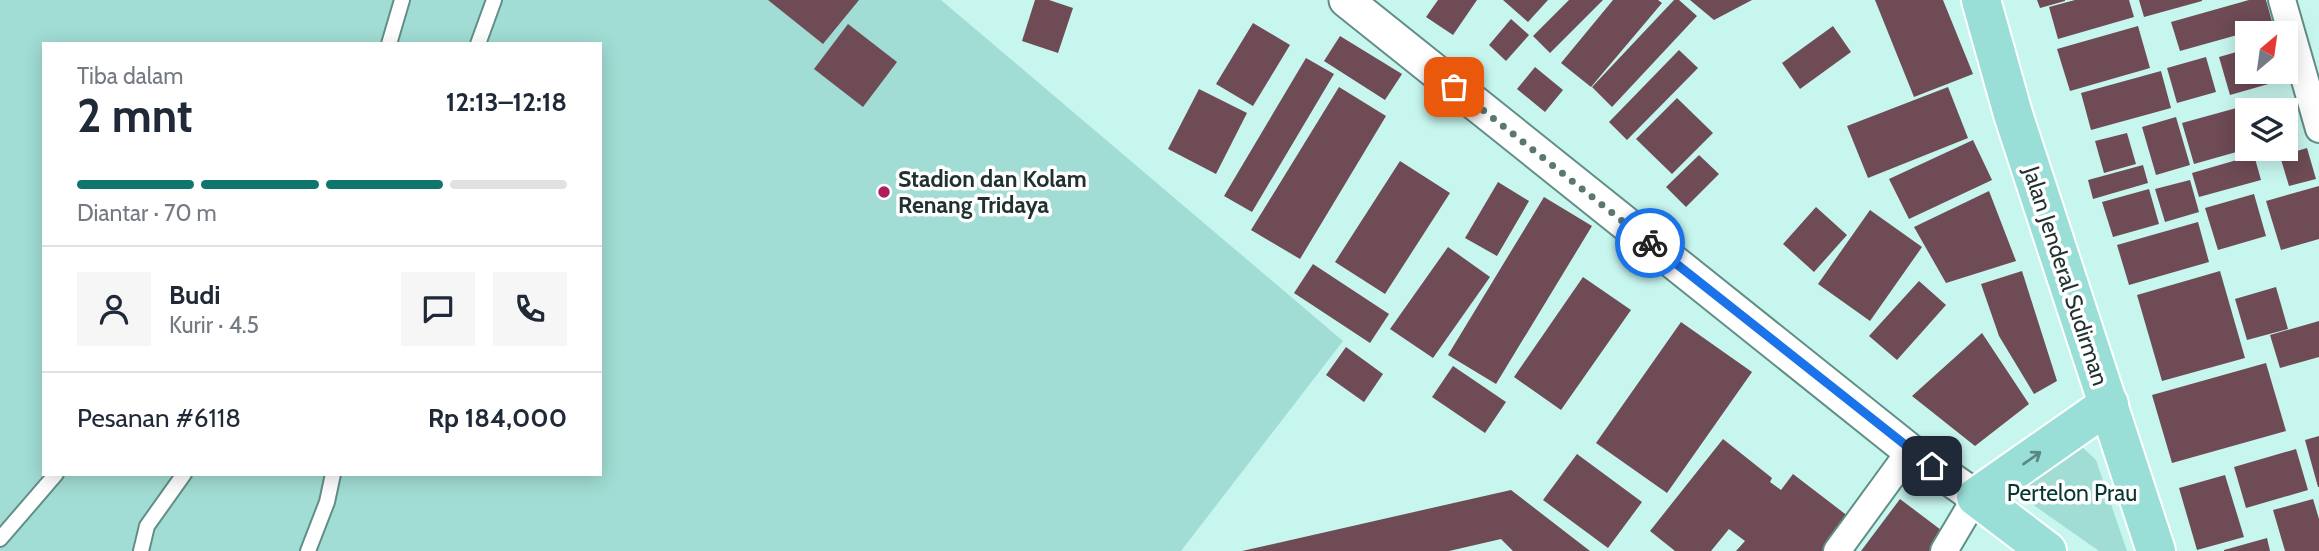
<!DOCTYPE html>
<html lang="id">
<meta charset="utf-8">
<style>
:root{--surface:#fff;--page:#f6f6f7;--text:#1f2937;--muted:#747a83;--line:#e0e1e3;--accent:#0f766e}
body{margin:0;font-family:Cabin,sans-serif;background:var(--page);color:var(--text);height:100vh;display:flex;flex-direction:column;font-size:26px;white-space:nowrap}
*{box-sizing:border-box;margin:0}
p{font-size:23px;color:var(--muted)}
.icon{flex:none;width:38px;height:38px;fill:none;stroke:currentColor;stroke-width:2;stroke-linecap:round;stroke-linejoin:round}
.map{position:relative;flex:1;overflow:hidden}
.sheet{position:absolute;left:42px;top:42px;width:560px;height:434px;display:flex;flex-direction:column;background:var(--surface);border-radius:0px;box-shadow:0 4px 18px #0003}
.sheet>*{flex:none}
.needle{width:46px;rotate:29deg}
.buttons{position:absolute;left:2235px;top:21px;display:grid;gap:14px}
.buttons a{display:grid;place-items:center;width:63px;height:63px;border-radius:0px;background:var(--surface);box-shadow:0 4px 18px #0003;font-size:35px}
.pin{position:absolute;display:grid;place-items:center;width:60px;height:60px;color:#fff;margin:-30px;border-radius:14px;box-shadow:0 4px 10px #0006}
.courier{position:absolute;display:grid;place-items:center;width:70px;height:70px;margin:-35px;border:5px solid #1a73e8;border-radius:50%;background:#fff;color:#222;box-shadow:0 2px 9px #0007}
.headline em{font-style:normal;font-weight:800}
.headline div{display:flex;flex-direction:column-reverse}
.headline{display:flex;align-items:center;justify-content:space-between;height:119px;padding:0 35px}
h1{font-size:46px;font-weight:800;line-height:52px}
.bar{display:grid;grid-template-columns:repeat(4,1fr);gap:10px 7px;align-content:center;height:84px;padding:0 35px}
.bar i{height:9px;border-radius:5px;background:var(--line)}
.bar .current{background:var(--accent)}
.bar p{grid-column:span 4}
.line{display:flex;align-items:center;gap:18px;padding:0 35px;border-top:2px solid var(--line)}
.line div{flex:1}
.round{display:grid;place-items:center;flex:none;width:74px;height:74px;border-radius:0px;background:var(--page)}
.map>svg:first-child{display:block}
.green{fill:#a1ddd4;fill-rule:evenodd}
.building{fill:#6e4b55}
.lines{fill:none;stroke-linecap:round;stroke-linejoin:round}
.service-casing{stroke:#628e88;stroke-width:18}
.minor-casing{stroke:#628e88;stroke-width:30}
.tertiary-casing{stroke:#628e88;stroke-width:37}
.primary-casing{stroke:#fff;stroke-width:42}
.service{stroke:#fff;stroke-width:14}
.minor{stroke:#fff;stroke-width:26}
.tertiary{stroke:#fff;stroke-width:33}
.primary{stroke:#99dfd7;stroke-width:38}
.oneway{stroke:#5c8883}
.done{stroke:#5a7772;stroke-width:7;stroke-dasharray:0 12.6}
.route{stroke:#1a73e8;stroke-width:9}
.poi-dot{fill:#ac1f5c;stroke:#fff;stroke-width:2.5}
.labels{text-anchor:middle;stroke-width:7;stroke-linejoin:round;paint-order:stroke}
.poi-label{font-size:23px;font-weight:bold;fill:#1f322f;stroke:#fff;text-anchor:start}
.street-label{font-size:23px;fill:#1f322f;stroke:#fff}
.park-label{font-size:23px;fill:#083732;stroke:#fff}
</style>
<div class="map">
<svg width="2319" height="551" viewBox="0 0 2319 551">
<rect width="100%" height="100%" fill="#c7f6ef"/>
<!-- green -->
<g class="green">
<path d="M 0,0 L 941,0 L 1343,341 L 1181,551 L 0,551 ZM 44,44 L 600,44 L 600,474 L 44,474 Z"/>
<path d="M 2082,447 L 2096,460 L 2127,551 L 2099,551 L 2032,504 L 2030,482 Z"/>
</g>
<!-- building -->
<g class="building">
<path d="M 768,0 L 859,0 L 823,44 Z"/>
<path d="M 1035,0 L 1049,0 L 1073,8 L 1058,53 L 1022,41 Z"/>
<path d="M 1438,0 L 1477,0 L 1453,35 L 1426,17 Z"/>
<path d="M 1503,0 L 1548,0 L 1528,22 Z"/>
<path d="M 1569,0 L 1603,0 L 1550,53 L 1533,36 Z"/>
<path d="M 1613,0 L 1658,0 L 1662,3 L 1591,87 L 1561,63 Z"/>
<path d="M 1674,0 L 1679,0 L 1697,16 L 1612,107 L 1592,87 Z"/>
<path d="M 1690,0 L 1752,0 L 1714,20 Z"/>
<path d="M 1875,0 L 1943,0 L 1973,74 L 1914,97 Z"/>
<path d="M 2037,0 L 2065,0 L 2065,1 L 2040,8 Z"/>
<path d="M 2075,0 L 2129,0 L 2134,17 L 2058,39 L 2049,7 Z"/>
<path d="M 2139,0 L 2202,0 L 2202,1 L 2144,17 Z"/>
<path d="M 2249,0 L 2266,0 L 2273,25 L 2180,51 L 2171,22 Z"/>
<path d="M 1511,19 L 1529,35 L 1506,61 L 1489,45 Z"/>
<path d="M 1253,23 L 1290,45 L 1253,106 L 1216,84 Z"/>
<path d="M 848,24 L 897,62 L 863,107 L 814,69 Z"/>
<path d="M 1833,26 L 1851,52 L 1800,89 L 1782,63 Z"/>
<path d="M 2138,26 L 2150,68 L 2070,91 L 2057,49 Z"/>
<path d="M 1340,36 L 1402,74 L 1385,100 L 1324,61 Z"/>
<path d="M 2247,49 L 2247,72 L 2284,72 L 2286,79 L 2230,95 L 2219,57 Z"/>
<path d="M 1679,50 L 1698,68 L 1627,140 L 1609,122 Z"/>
<path d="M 2206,57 L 2216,92 L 2177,103 L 2167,68 Z"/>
<path d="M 1306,58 L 1334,74 L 1252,212 L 1224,196 Z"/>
<path d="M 1535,67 L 1563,90 L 1545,112 L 1517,89 Z"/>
<path d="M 2161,71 L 2171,108 L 2091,130 L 2081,93 Z"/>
<path d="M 1339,87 L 1386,116 L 1300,259 L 1251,230 Z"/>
<path d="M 1948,87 L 1968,138 L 1868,178 L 1847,126 Z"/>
<path d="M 1199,89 L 1247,113 L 1216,174 L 1168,149 Z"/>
<path d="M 1677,98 L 1713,133 L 1672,174 L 1636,139 Z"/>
<path d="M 2251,104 L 2253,110 L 2247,110 L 2247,149 L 2194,164 L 2182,123 Z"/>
<path d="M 2176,117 L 2190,165 L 2156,175 L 2142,127 Z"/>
<path d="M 2127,133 L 2136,164 L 2104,173 L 2095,141 Z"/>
<path d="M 1973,140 L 1992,180 L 1909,219 L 1889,179 Z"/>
<path d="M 2307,148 L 2316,179 L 2289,186 L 2280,156 Z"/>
<path d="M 1699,155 L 1719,174 L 1686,207 L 1666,187 Z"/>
<path d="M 2254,155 L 2261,180 L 2199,197 L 2192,173 Z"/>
<path d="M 1400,161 L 1450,193 L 1385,294 L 1335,262 Z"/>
<path d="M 2143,165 L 2148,183 L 2093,199 L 2088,180 Z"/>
<path d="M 2190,180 L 2199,212 L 2165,222 L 2155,189 Z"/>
<path d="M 1498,182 L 1529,201 L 1497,256 L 1465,238 Z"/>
<path d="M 2319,186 L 2319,239 L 2281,250 L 2266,201 Z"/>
<path d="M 2149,189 L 2159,224 L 2113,237 L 2102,202 Z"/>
<path d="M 1989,191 L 2016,261 L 1946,283 L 1914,227 Z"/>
<path d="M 2254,194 L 2266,236 L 2218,250 L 2205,208 Z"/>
<path d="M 1544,197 L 1592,226 L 1496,384 L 1448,355 Z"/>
<path d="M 1816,207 L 1847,235 L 1814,272 L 1783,244 Z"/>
<path d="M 1870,210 L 1922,247 L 1870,321 L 1818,284 Z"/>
<path d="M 2198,222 L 2209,262 L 2129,285 L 2117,245 Z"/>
<path d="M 1448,247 L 1490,277 L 1433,358 L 1390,329 Z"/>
<path d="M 1313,264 L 1389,314 L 1370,343 L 1294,293 Z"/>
<path d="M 2022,271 L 2057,381 L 2034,394 L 1999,336 L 1981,284 Z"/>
<path d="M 2220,271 L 2245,358 L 2162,381 L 2137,295 Z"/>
<path d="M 1583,277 L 1631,310 L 1561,410 L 1514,377 Z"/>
<path d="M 1919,281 L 1946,305 L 1897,360 L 1869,336 Z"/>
<path d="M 2276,287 L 2288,329 L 2247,340 L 2235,299 Z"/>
<path d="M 2319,321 L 2319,357 L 2280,368 L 2270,335 Z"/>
<path d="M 1681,322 L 1752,372 L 1667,493 L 1596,443 Z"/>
<path d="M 1982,333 L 2029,404 L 1975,446 L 1912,396 Z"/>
<path d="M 1346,347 L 1383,374 L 1364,402 L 1326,375 Z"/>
<path d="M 2266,363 L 2286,431 L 2172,463 L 2152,395 Z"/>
<path d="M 1453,366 L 1506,402 L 1485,433 L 1432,397 Z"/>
<path d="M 2319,436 L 2319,487 L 2318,487 L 2305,440 Z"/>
<path d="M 1723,439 L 1772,478 L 1770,482 L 1781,490 L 1793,474 L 1853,520 L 1831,551 L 1736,551 L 1745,541 L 1729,529 L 1711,551 L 1675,551 L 1650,531 Z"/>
<path d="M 2296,449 L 2308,490 L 2246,508 L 2234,467 Z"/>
<path d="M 1577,454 L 1642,502 L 1608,548 L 1543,500 Z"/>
<path d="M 2225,475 L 2244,537 L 2197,550 L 2179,488 Z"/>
<path d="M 1511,490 L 1590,551 L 1513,551 L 1501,539 L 1449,551 L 1242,551 Z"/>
<path d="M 1900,499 L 1949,536 L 1938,551 L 1861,551 Z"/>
<path d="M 2313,499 L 2319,519 L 2319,551 L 2285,551 L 2273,510 Z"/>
<path d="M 2267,538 L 2270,551 L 2224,551 L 2224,550 Z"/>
</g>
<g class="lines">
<!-- service casing -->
<g class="service-casing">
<g id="service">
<path d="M 389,44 L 402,0"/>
<path d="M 478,44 L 494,0"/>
<path d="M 0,539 L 56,474"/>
<path d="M 141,551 L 147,526 L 184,474"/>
<path d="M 308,551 L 327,502 L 333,474"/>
</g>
</g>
<!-- minor casing -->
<g class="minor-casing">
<g id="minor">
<path d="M 2282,0 L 2319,129"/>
<path d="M 1837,551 L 1910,451"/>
<path d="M 1944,551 L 1976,497"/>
</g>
</g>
<!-- tertiary casing -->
<g class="tertiary-casing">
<path id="tertiary" d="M 1346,0 L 1910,451 L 1976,497"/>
</g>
<!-- primary casing -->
<g class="primary-casing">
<g id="primary">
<path d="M 1981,0 L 2013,114 L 2156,551"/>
<path d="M 2047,551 L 1976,497 L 2109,404"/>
</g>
</g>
<!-- service -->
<use href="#service" class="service"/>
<!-- minor -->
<use href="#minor" class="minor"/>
<!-- tertiary -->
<use href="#tertiary" class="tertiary"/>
<!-- primary -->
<use href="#primary" class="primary"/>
</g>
<!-- one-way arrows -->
<defs><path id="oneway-shaft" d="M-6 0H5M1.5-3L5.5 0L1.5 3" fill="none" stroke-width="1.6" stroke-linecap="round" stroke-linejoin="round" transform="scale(1.75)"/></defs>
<use class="oneway" href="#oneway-shaft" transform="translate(2032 458) rotate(-35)"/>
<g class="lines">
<!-- done -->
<path class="done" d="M 1454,87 L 1650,243"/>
<!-- route -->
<path class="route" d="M 1650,243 L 1932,466"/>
</g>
<!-- markers -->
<circle class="poi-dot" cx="884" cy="192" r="7"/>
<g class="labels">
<!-- poi labels -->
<g class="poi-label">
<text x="898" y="187">Stadion dan Kolam<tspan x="898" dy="26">Renang Tridaya</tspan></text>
</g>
<!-- street labels -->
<g class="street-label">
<text transform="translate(2066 276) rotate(72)" y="8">Jalan Jenderal Sudirman</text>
</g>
<!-- park labels -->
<g class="park-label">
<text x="2072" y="501">Pertelon Prau</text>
</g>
</g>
</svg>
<div class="buttons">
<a><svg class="needle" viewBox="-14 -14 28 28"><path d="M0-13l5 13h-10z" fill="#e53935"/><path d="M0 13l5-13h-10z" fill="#747a83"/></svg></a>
<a><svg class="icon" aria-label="layers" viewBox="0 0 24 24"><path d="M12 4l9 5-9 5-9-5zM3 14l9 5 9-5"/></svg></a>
</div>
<div class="pin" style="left:1454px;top:87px;background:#ea580c"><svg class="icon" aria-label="bag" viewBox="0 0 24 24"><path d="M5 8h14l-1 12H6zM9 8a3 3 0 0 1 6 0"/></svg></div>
<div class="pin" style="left:1932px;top:466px;background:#1f2937"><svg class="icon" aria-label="home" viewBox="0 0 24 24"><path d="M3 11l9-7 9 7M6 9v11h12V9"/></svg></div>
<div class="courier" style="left:1650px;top:243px"><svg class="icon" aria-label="bike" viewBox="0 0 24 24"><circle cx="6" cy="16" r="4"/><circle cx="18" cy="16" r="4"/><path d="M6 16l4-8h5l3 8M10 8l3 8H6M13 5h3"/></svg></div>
<section class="sheet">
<div class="headline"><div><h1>2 mnt</h1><p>Tiba dalam</p></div><em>12:13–12:18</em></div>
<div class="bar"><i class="current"></i><i class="current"></i><i class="current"></i><i></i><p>Diantar · 70 m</p></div>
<div class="line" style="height:126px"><a class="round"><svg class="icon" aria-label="person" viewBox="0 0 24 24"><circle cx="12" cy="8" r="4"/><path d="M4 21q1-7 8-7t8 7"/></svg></a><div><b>Budi</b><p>Kurir · 4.5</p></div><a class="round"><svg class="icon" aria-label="chat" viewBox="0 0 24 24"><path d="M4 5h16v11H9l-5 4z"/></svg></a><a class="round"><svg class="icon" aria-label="phone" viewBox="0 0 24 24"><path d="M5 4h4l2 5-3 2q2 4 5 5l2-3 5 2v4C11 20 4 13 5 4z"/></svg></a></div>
<div class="line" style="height:91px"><div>Pesanan #6118</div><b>Rp 184,000</b></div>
</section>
</div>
